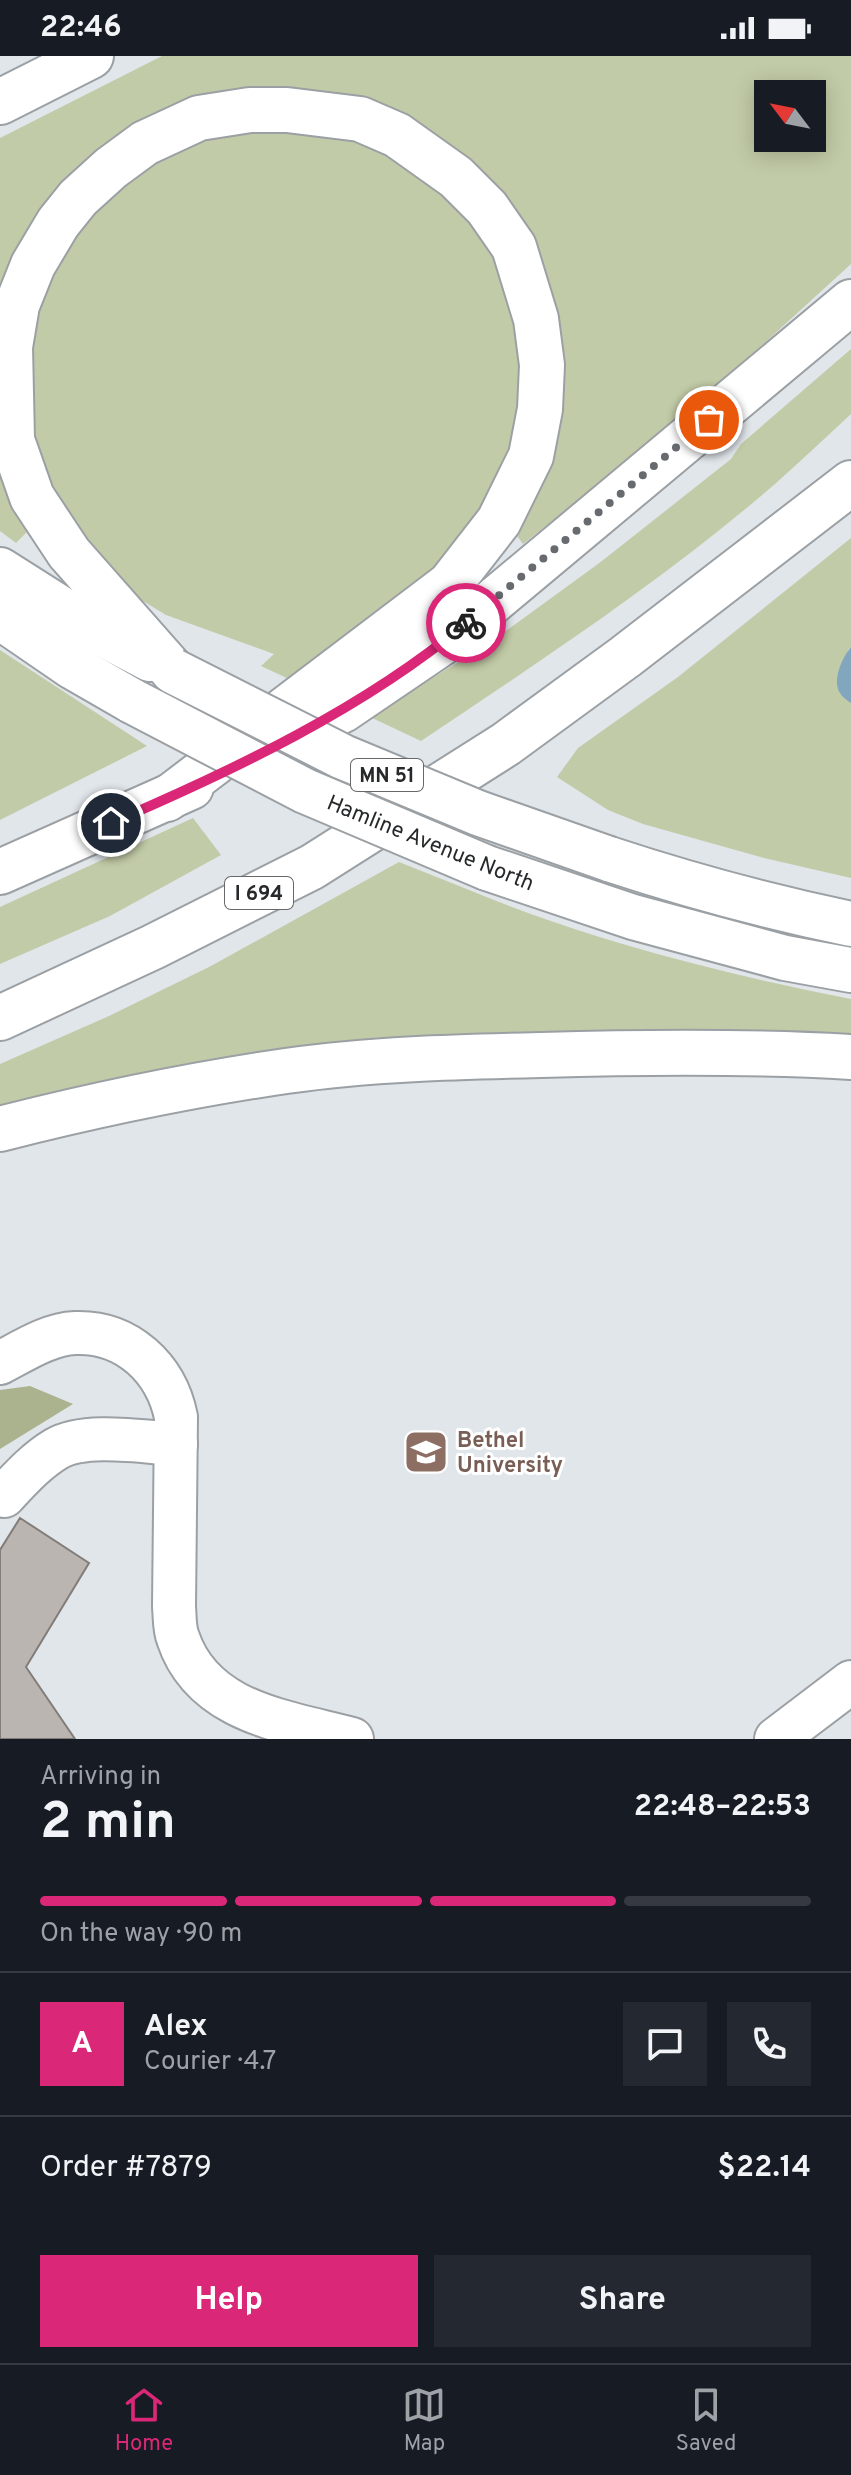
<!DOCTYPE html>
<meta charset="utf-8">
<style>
:root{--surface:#171b24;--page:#242831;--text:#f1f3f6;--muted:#9ea1a6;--line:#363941;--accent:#db2777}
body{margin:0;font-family:Overpass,sans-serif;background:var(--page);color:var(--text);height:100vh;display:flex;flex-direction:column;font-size:30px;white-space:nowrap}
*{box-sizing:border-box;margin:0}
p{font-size:26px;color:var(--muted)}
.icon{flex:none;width:44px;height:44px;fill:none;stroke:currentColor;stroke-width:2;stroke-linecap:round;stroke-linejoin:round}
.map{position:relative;height:1683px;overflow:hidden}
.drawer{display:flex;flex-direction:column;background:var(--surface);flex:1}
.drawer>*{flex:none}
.needle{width:52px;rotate:302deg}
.fabs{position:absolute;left:754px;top:24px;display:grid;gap:16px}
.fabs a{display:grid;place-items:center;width:72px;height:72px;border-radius:0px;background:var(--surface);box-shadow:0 4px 20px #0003;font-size:40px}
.pin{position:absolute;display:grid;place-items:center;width:68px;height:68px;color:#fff;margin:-34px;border:4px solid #fff;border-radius:50%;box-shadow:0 2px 8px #0007}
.courier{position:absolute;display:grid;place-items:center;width:80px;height:80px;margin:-40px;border:6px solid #db2777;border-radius:50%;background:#fff;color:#222;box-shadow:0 2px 10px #0007}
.overview em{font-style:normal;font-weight:700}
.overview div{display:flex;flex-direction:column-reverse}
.overview{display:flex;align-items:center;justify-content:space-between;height:136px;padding:0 40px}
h1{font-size:52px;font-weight:700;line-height:60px}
.bar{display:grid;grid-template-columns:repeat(4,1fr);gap:12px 8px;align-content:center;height:96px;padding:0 40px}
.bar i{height:10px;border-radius:6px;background:var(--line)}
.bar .current{background:var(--accent)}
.bar p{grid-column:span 4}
.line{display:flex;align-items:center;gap:20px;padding:0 40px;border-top:2px solid var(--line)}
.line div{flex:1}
.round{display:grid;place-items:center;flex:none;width:84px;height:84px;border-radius:0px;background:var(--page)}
.action{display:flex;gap:16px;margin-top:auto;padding:16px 40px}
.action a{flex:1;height:92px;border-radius:0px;background:var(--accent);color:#fff;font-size:32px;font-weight:700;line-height:92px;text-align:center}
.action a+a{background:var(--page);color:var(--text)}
.status{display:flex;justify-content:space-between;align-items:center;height:56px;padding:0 40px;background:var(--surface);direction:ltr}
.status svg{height:22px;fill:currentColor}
.tab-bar{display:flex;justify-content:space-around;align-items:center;height:112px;border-top:2px solid var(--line);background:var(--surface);font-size:22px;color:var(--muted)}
.tab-bar a{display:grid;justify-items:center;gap:4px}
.tab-bar .current{color:var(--accent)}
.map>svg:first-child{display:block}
.green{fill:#c2cba7;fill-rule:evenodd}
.forest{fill:#aab38e}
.water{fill:#81a6bd}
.building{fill:#bbb5b1;stroke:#827d79;stroke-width:2}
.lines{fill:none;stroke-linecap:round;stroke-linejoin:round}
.minor-casing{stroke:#9ba0a4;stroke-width:46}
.highway-casing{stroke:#9ba0a4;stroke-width:48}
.minor{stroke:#fff;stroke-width:42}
.highway{stroke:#fff;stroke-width:44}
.highway-bridge-casing{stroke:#9ba0a4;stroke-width:48;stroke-linecap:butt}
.highway-bridge{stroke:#fff;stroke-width:44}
.done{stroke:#676a6e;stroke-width:8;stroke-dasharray:0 14.4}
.route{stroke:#db2777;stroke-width:10}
.labels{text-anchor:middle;stroke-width:6;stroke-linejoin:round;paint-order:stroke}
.shield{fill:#fff;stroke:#67686a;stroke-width:2}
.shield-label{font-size:20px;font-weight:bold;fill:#26282a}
.street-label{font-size:22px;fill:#26282a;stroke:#fff}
.education-label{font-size:22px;font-weight:bold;fill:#785e54;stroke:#fff;text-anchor:start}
</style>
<div class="status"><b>22:46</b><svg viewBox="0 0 49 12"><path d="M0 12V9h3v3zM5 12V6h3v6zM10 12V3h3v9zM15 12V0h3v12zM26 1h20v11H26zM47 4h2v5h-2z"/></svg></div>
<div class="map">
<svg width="851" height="1683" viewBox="0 0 851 1683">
<rect width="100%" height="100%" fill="#e1e6eb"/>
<!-- green -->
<g class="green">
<path d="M 162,0 L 851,0 L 851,208 L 679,365 L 523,488 L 512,473 L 550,244 L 386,58 L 127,76 L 87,103 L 49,144 L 28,172 L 0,230 L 0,82 ZM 768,38 L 812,38 L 812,82 L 768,82 Z"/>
<path d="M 248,69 L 372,85 L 466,152 L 506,215 L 528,336 L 504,423 L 428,523 L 289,623 L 261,610 L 274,598 L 166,559 L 138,542 L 103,512 L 41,421 L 21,335 L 35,242 L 94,146 L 177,89 Z"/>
<path d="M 851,293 L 851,358 C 826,381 801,405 775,428 C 665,523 542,604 421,685 L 370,661 L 495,583 L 602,505 L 731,403 L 741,388 Z"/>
<path d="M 0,402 L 29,474 L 16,487 L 0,475 Z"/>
<path d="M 851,482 L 851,591 L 848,594 L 840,637 L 851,647 L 851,822 L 764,802 L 643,768 L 608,754 L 557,721 L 578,692 L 678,621 Z"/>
<path d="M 0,594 L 147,690 L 0,764 Z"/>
<path d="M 193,762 L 221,799 L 110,860 L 0,908 L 0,851 Z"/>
<path d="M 399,806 C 448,825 498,847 548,864 C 646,898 749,923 851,943 L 851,987 L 85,1032 L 0,1050 L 0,1008 L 109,960 L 211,910 Z"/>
</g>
<!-- forest -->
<path class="forest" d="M 30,1330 L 73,1348 L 0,1393 L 0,1334 Z"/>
<!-- water -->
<path class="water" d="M 851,591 L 851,647 C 847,644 843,642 840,637 C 832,624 842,602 851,591 Z"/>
<!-- building -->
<path class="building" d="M 20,1462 L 89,1507 L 26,1611 L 75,1683 L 0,1683 L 0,1494 Z"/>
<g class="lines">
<!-- minor casing -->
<g class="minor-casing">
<g id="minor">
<path d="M 0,1307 C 23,1295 49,1278 75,1277 C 127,1275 166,1312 176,1361 L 174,1551 C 175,1560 174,1572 178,1582 C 203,1657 285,1665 352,1683"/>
<path d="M 4,1440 C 20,1423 36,1405 56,1393 C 85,1376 143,1386 176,1388"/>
<path d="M 776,1683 L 851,1626"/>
</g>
</g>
<!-- highway casing -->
<g class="highway-casing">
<g id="highway">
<path d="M 0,46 L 91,0"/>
<path d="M 0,514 L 93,573 L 150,603"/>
<path d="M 0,561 L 73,611 L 132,645"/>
<path d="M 267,693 L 343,654 L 449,582 L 851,246"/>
<path d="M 167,743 L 450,528 L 499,465 L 531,400 L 540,353 L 542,309 L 536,263 L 514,191 L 487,152 L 456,121 L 397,79 L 360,63 L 287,54 L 250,54 L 199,62 L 145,87 L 111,112 L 78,142 L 58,167 L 33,209 L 17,249 L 10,291 L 12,384 L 32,441 L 69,497 L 173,615"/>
<path d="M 609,803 C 688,829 769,851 851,868"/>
<path d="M 487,812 L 633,861 L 785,902 L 851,914"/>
<path d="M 0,816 L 191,731"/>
<path d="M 0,962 L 153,891 L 312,811 L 506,688 L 625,601 L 851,427"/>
<path d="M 0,1073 C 94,1049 190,1029 286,1015 C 370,1003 456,1001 541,999 C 644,996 748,995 851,1001"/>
</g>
</g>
<!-- minor -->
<use href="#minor" class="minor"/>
<!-- highway -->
<use href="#highway" class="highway"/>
<!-- highway-bridge casing -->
<g class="highway-bridge-casing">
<g id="highway-bridge">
<path d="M 173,615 L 343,701 L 478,757 L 609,803"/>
<path d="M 132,645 L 305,735 L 487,812"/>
</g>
</g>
<!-- highway-bridge -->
<use href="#highway-bridge" class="highway-bridge"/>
</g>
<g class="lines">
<!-- done -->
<path class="done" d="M 466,567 L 709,364"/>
<!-- route -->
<path class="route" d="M 111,767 C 232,715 365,652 466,567"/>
</g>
<!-- icons -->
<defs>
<g id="university-square" transform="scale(2.3)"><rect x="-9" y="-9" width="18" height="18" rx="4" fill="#8d6e63" stroke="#fff"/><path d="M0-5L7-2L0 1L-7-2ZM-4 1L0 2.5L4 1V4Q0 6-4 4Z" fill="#fff"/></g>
</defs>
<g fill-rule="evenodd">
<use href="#university-square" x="426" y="1396"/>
</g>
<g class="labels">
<!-- shield labels -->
<g class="shield">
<rect x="351" y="703" width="72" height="32" rx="6"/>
<rect x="225" y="821" width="68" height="32" rx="6"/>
</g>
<g class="shield-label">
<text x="387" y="726">MN 51</text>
<text x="259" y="844">I 694</text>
</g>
<!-- street labels -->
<g class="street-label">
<text transform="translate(431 786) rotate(22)" y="8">Hamline Avenue North</text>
</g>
<!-- education labels -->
<g class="education-label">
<text x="457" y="1391">Bethel<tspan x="457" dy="25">University</tspan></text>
</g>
</g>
</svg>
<div class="fabs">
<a><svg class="needle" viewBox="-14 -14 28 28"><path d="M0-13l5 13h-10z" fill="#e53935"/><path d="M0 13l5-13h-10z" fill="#9ea1a6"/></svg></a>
</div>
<div class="pin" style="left:709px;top:364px;background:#ea580c"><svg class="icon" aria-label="bag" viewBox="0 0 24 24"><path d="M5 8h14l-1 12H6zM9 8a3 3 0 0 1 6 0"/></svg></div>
<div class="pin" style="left:111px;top:767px;background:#1f2937"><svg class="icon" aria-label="home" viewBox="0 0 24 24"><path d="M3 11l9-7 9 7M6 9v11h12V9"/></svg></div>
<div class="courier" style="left:466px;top:567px"><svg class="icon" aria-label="bike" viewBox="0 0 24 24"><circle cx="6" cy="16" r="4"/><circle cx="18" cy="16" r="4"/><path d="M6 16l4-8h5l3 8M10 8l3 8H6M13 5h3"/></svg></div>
</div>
<section class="drawer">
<div class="overview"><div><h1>2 min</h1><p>Arriving in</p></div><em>22:48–22:53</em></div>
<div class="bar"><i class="current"></i><i class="current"></i><i class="current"></i><i></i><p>On the way · 90 m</p></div>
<div class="line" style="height:144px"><b class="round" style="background:var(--accent);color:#fff">A</b><div><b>Alex</b><p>Courier · 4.7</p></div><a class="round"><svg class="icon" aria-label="chat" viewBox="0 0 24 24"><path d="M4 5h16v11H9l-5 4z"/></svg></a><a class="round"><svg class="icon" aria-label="phone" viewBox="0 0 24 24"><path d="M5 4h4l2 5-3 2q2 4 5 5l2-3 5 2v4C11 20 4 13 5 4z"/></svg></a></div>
<div class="line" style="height:104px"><div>Order #7879</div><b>$22.14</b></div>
<div class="action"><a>Help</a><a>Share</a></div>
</section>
<nav class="tab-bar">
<a class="current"><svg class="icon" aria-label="home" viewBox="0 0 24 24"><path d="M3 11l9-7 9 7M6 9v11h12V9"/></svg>Home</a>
<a><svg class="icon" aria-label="map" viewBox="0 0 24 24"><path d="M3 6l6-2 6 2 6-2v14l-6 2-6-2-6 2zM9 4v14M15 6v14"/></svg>Map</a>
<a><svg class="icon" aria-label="saved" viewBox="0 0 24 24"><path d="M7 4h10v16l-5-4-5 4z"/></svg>Saved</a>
</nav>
